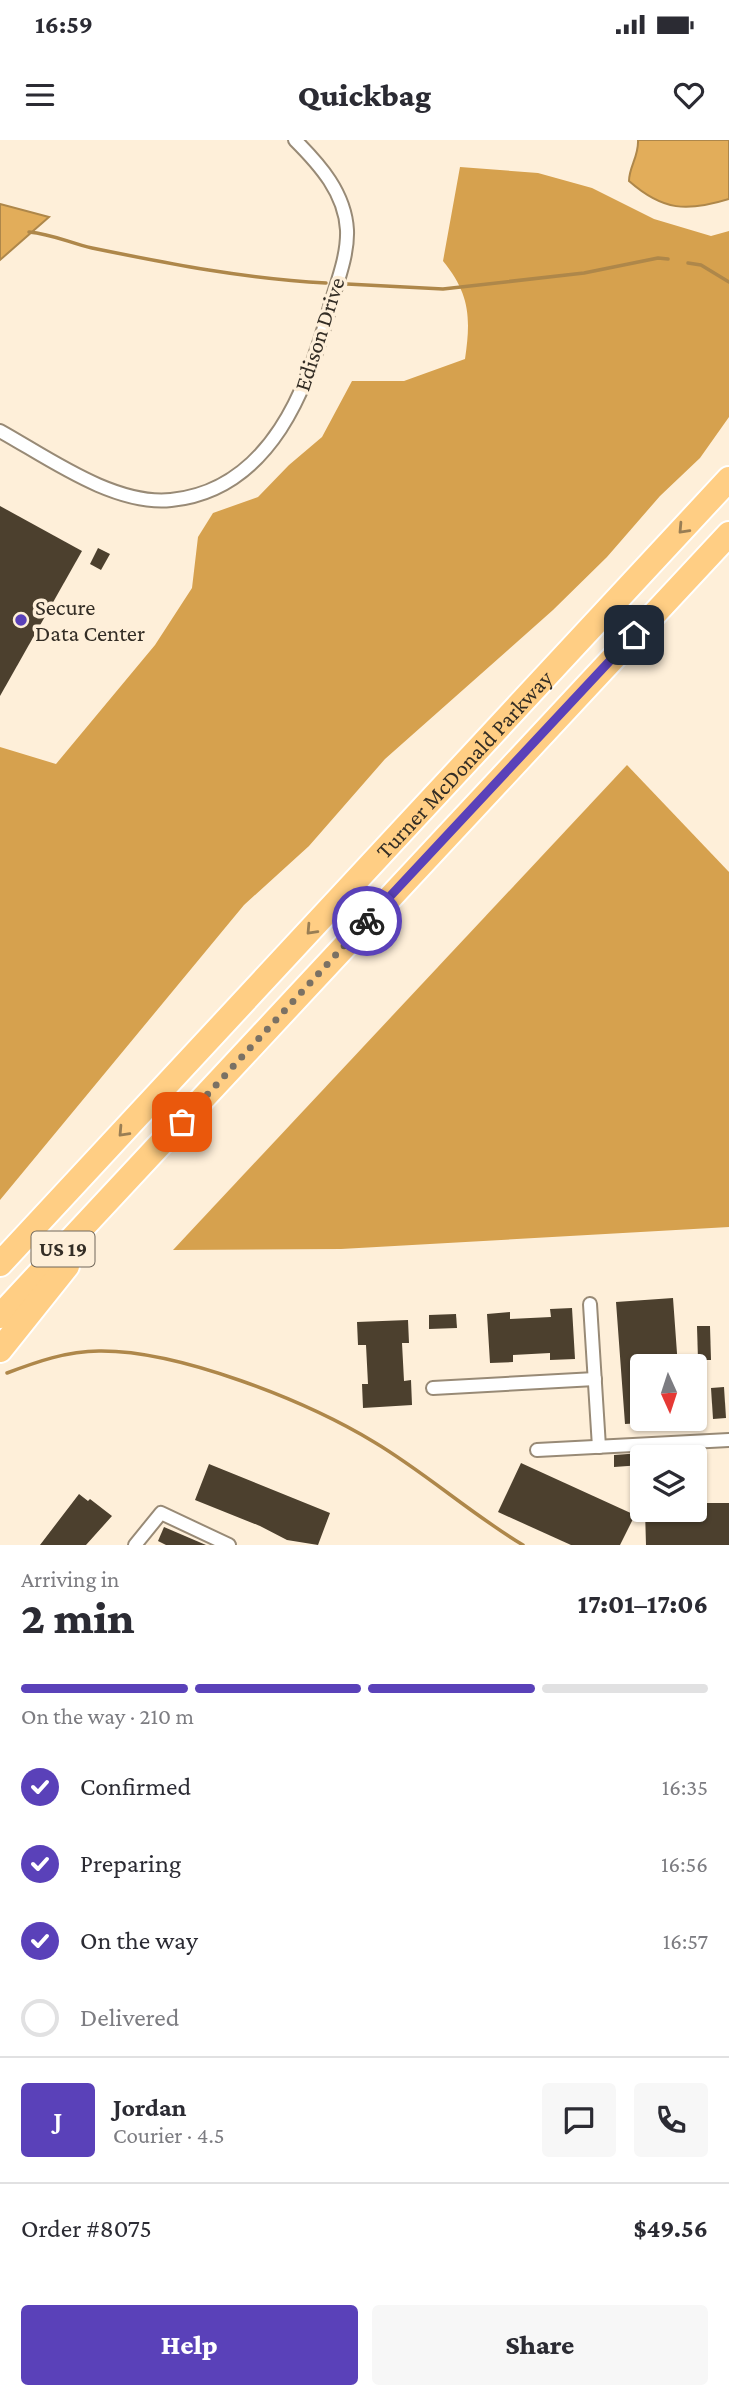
<!DOCTYPE html>
<meta charset="utf-8">
<style>
:root{--surface:#fff;--page:#f7f7f7;--text:#2b2b33;--muted:#7c7c81;--line:#e1e1e2;--accent:#5a41b9}
body{margin:0;font-family:"Crimson Pro",serif;background:var(--page);color:var(--text);height:100vh;display:flex;flex-direction:column;font-size:26px;white-space:nowrap}
*{box-sizing:border-box;margin:0}
p{font-size:23px;color:var(--muted)}
.icon{flex:none;width:38px;height:38px;fill:none;stroke:currentColor;stroke-width:2;stroke-linecap:round;stroke-linejoin:round}
.map{position:relative;height:1405px;overflow:hidden}
.drawer{display:flex;flex-direction:column;background:var(--surface);flex:1}
.drawer>*{flex:none}
.needle{width:46px;rotate:177deg}
.fabs{position:absolute;left:630px;top:1214px;display:grid;gap:14px}
.fabs a{display:grid;place-items:center;width:77px;height:77px;border-radius:7px;background:var(--surface);box-shadow:0 2px 5px #0004;font-size:35px}
.pin{position:absolute;display:grid;place-items:center;width:60px;height:60px;color:#fff;margin:-30px;border-radius:14px;box-shadow:0 4px 10px #0006}
.courier{position:absolute;display:grid;place-items:center;width:70px;height:70px;margin:-35px;border:5px solid #5a41b9;border-radius:50%;background:#fff;color:#222;box-shadow:0 2px 9px #0007}
.headline em{font-style:normal;font-weight:800}
.headline div{display:flex;flex-direction:column-reverse}
.headline{display:flex;align-items:center;justify-content:space-between;height:119px;padding:0 21px}
h1{font-size:46px;font-weight:800;line-height:52px}
.bar{display:grid;grid-template-columns:repeat(4,1fr);gap:10px 7px;align-content:center;height:84px;padding:0 21px}
.bar i{height:9px;border-radius:5px;background:var(--line)}
.bar .active{background:var(--accent)}
.bar p{grid-column:span 4}
.line{display:flex;align-items:center;gap:18px;padding:0 21px;border-top:2px solid var(--line)}
.line div{flex:1}
.round{display:grid;place-items:center;flex:none;width:74px;height:74px;border-radius:7px;background:var(--page)}
ol{padding:0 21px;list-style:none}
li{display:flex;align-items:center;gap:21px;height:77px}
li p{margin-inline-start:auto}
li .icon{padding:7px;border-radius:50%;background:var(--accent);color:#fff;stroke-width:4}
li:last-child{color:var(--muted)}
li i{width:38px;height:38px;border:4px solid var(--line);border-radius:50%}
.primary-button{display:flex;gap:14px;margin-top:auto;padding:14px 21px}
.primary-button a{flex:1;height:80px;border-radius:7px;background:var(--accent);color:#fff;font-size:28px;font-weight:800;line-height:80px;text-align:center}
.primary-button a+a{background:var(--page);color:var(--text)}
.status{display:flex;justify-content:space-between;align-items:center;height:49px;padding:0 35px;background:var(--surface);direction:ltr}
.status svg{height:19px;fill:currentColor}
header{display:flex;justify-content:space-between;align-items:center;height:91px;padding:0 21px;background:var(--surface);font-size:32px;font-weight:800}
.map>svg:first-child{display:block}
.forest{fill:#d6a14e}
.water{fill:#e2ad5a;stroke:#ae874a;stroke-width:2}
.lines{fill:none;stroke-linecap:round;stroke-linejoin:round}
.stream{stroke:#ae874a;stroke-width:3.5}
.building{fill:#4c402e}
.street-casing{stroke:#988a76;stroke-width:16}
.highway-casing{stroke:#fff;stroke-width:28}
.street{stroke:#fff;stroke-width:12}
.highway{stroke:#ffce84;stroke-width:24}
.oneway{stroke:#997e54}
.done{stroke:#7a7164;stroke-width:7;stroke-dasharray:0 12.6}
.route{stroke:#5a41b9;stroke-width:9}
.poi-dot{fill:#5a41b9;stroke:#feefd9;stroke-width:2.5}
.labels{text-anchor:middle;stroke-width:7;stroke-linejoin:round;paint-order:stroke}
.shield{fill:#feefd9;stroke:#70675b;stroke-width:2}
.shield-label{font-size:21px;font-weight:bold;fill:#332d25}
.street-label{font-size:23px;fill:#332d25;stroke:#feefd9}
.poi-label{font-size:23px;fill:#332d25;stroke:#feefd9;text-anchor:start}
</style>
<div class="status"><b>16:59</b><svg viewBox="0 0 49 12"><path d="M0 12V9h3v3zM5 12V6h3v6zM10 12V3h3v9zM15 12V0h3v12zM26 1h20v11H26zM47 4h2v5h-2z"/></svg></div>
<header><svg class="icon" aria-label="menu" viewBox="0 0 24 24"><path d="M4 6h16M4 12h16M4 18h16"/></svg>Quickbag<svg class="icon" aria-label="heart" viewBox="0 0 24 24"><path d="M12 20l-8-8c-3-5 5-10 8-4 3-6 11-1 8 4z"/></svg></header>
<div class="map">
<svg width="729" height="1405" viewBox="0 0 729 1405">
<rect width="100%" height="100%" fill="#feefd9"/>
<!-- forest -->
<g class="forest">
<path d="M 460,27 L 538,33 L 592,48 L 654,79 L 711,96 L 729,91 L 729,277 L 700,318 L 660,356 L 607,417 L 553,470 L 385,619 L 309,706 L 244,765 L 0,1060 L 0,607 L 56,624 L 155,505 L 192,448 L 198,397 L 213,373 L 258,357 L 289,325 L 322,297 L 352,241 L 404,241 L 465,219 C 471,178 470,154 443,121 Z"/>
<path d="M 627,625 L 729,732 L 729,1087 L 341,1109 L 173,1110 Z"/>
</g>
<!-- water -->
<g class="water">
<path d="M 638,0 L 729,0 L 729,59 C 687,72 663,71 629,41 C 629,27 639,16 638,0 Z"/>
<path d="M 0,64 L 49,77 L 0,120 Z"/>
</g>
<g class="lines">
<!-- stream -->
<g class="stream">
<path d="M 29,92 C 52,94 70,103 92,108 C 170,124 247,139 326,143"/>
<path d="M 688,123 L 701,125 L 729,142"/>
<path d="M 347,144 L 443,149 L 584,133 L 658,118 L 668,119"/>
<path d="M 7,1233 C 36,1222 67,1211 99,1211 C 179,1210 306,1261 374,1302 C 426,1333 471,1374 523,1405"/>
</g>
</g>
<!-- building -->
<g class="building">
<path d="M 0,366 L 82,411 L 0,556 Z"/>
<path d="M 98,408 L 110,414 L 101,430 L 90,424 Z"/>
<path d="M 673,1158 L 678,1227 L 642,1227 L 642,1283 L 625,1284 L 616,1162 Z"/>
<path d="M 572,1168 L 575,1219 L 550,1220 L 550,1213 L 513,1215 L 513,1222 L 490,1223 L 487,1174 L 510,1172 L 510,1179 L 551,1177 L 550,1169 Z"/>
<path d="M 456,1174 L 457,1188 L 429,1189 L 429,1175 Z"/>
<path d="M 408,1180 L 409,1203 L 402,1203 L 404,1241 L 411,1240 L 412,1265 L 363,1268 L 362,1244 L 368,1244 L 366,1205 L 358,1205 L 357,1182 Z"/>
<path d="M 697,1186 L 710,1186 L 711,1220 L 698,1220 Z"/>
<path d="M 724,1247 L 726,1278 L 713,1279 L 711,1248 Z"/>
<path d="M 642,1313 L 642,1325 L 614,1327 L 614,1315 Z"/>
<path d="M 521,1323 L 635,1375 L 620,1405 L 571,1405 L 498,1372 Z"/>
<path d="M 209,1324 L 330,1373 L 318,1405 L 287,1400 L 260,1386 L 195,1360 Z"/>
<path d="M 79,1354 L 88,1361 L 90,1359 L 112,1376 L 86,1405 L 40,1405 Z"/>
<path d="M 704,1363 L 729,1363 L 729,1405 L 646,1405 L 645,1370 L 704,1371 Z"/>
<path d="M 164,1387 L 206,1405 L 166,1405 L 158,1401 Z"/>
</g>
<g class="lines">
<!-- street casing -->
<g class="street-casing">
<g id="street">
<path d="M 0,291 C 47,317 114,366 171,360 C 271,350 309,246 331,163 C 338,140 348,114 347,90 C 345,53 320,25 295,0"/>
<path d="M 590,1164 L 599,1307"/>
<path d="M 433,1248 L 595,1239"/>
<path d="M 537,1310 L 729,1300"/>
<path d="M 135,1405 L 161,1373 L 229,1405"/>
</g>
</g>
<!-- highway casing -->
<g class="highway-casing">
<g id="highway">
<path id="s1" d="M 0,1124 L 729,339"/>
<path d="M 0,1176 L 729,394"/>
<path d="M 0,1210 L 67,1126"/>
</g>
</g>
<!-- street -->
<use href="#street" class="street"/>
<!-- highway -->
<use href="#highway" class="highway"/>
</g>
<!-- one-way arrows -->
<defs><path id="oneway-chevron" d="M-2-3.5L2.5 0L-2 3.5" fill="none" stroke-width="1.6" stroke-linecap="round" stroke-linejoin="round" transform="scale(1.75)"/></defs>
<g class="oneway">
<use href="#oneway-chevron" transform="translate(683 389) rotate(133)"/>
<use href="#oneway-chevron" transform="translate(311 790) rotate(133)"/>
<use href="#oneway-chevron" transform="translate(123 992) rotate(133)"/>
</g>
<g class="lines">
<!-- done -->
<path class="done" d="M 182,982 L 367,781"/>
<!-- route -->
<path class="route" d="M 367,781 L 634,495"/>
</g>
<!-- markers -->
<circle class="poi-dot" cx="21" cy="480" r="7"/>
<g class="labels">
<!-- shield labels -->
<rect class="shield" x="31.5" y="1091.5" width="63" height="35" rx="5"/>
<g class="shield-label">
<text x="63" y="1116">US 19</text>
</g>
<!-- street labels -->
<g class="street-label">
<text transform="translate(319 194) rotate(-72)" y="8">Edison Drive</text>
<text dy="8" stroke="none"><textPath href="#s1" startOffset="682">Turner McDonald Parkway</textPath></text>
</g>
<!-- poi labels -->
<g class="poi-label">
<text x="35" y="475">Secure<tspan x="35" dy="26">Data Center</tspan></text>
</g>
</g>
</svg>
<div class="fabs">
<a><svg class="needle" viewBox="-14 -14 28 28"><path d="M0-13l5 13h-10z" fill="#e53935"/><path d="M0 13l5-13h-10z" fill="#7c7c81"/></svg></a>
<a><svg class="icon" aria-label="layers" viewBox="0 0 24 24"><path d="M12 4l9 5-9 5-9-5zM3 14l9 5 9-5"/></svg></a>
</div>
<div class="pin" style="left:182px;top:982px;background:#ea580c"><svg class="icon" aria-label="bag" viewBox="0 0 24 24"><path d="M5 8h14l-1 12H6zM9 8a3 3 0 0 1 6 0"/></svg></div>
<div class="pin" style="left:634px;top:495px;background:#1f2937"><svg class="icon" aria-label="home" viewBox="0 0 24 24"><path d="M3 11l9-7 9 7M6 9v11h12V9"/></svg></div>
<div class="courier" style="left:367px;top:781px"><svg class="icon" aria-label="bike" viewBox="0 0 24 24"><circle cx="6" cy="16" r="4"/><circle cx="18" cy="16" r="4"/><path d="M6 16l4-8h5l3 8M10 8l3 8H6M13 5h3"/></svg></div>
</div>
<section class="drawer">
<div class="headline"><div><h1>2 min</h1><p>Arriving in</p></div><em>17:01–17:06</em></div>
<div class="bar"><i class="active"></i><i class="active"></i><i class="active"></i><i></i><p>On the way · 210 m</p></div>
<ol>
<li><svg class="icon" aria-label="check" viewBox="0 0 24 24"><path d="M5 12l5 5 9-10"/></svg>Confirmed<p>16:35</p></li>
<li><svg class="icon" aria-label="check" viewBox="0 0 24 24"><path d="M5 12l5 5 9-10"/></svg>Preparing<p>16:56</p></li>
<li><svg class="icon" aria-label="check" viewBox="0 0 24 24"><path d="M5 12l5 5 9-10"/></svg>On the way<p>16:57</p></li>
<li><i></i>Delivered</li>
</ol>
<div class="line" style="height:126px"><b class="round" style="background:var(--accent);color:#fff">J</b><div><b>Jordan</b><p>Courier · 4.5</p></div><a class="round"><svg class="icon" aria-label="chat" viewBox="0 0 24 24"><path d="M4 5h16v11H9l-5 4z"/></svg></a><a class="round"><svg class="icon" aria-label="phone" viewBox="0 0 24 24"><path d="M5 4h4l2 5-3 2q2 4 5 5l2-3 5 2v4C11 20 4 13 5 4z"/></svg></a></div>
<div class="line" style="height:91px"><div>Order #8075</div><b>$49.56</b></div>
<div class="primary-button"><a>Help</a><a>Share</a></div>
</section>
